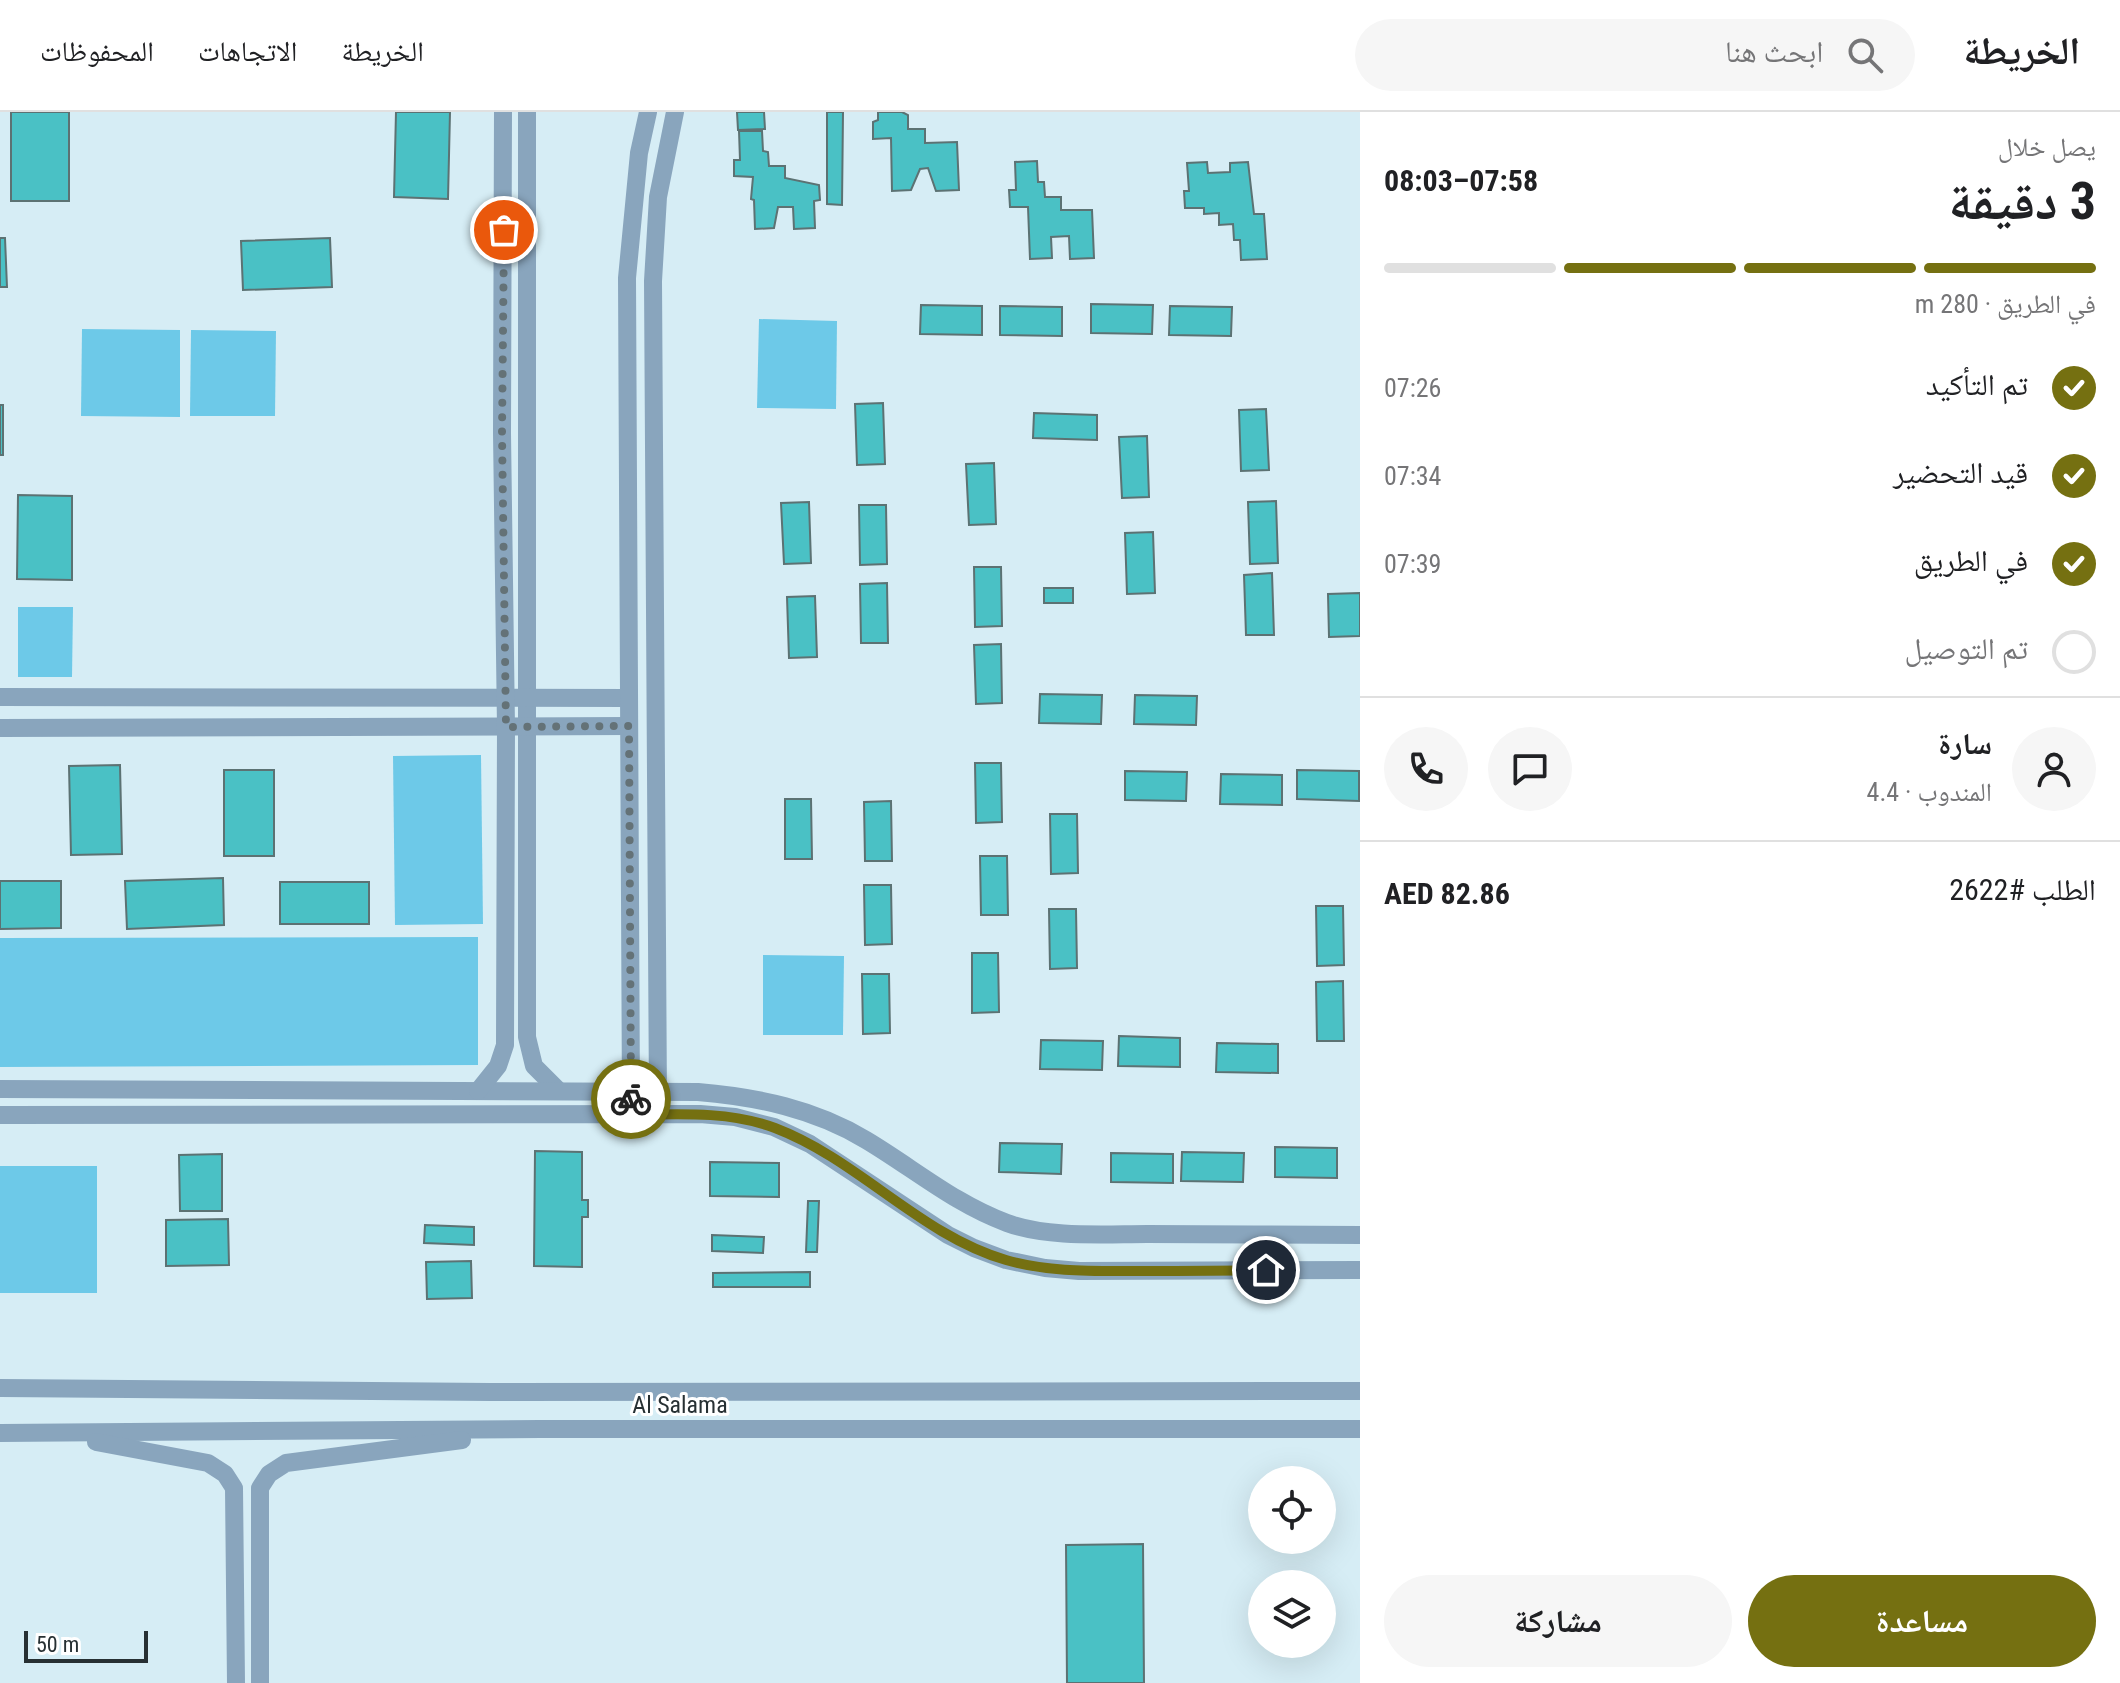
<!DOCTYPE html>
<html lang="ar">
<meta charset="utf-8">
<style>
:root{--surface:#fff;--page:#f6f6f6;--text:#202124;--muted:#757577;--line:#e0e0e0;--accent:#757011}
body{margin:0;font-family:"Roboto Condensed","Noto Naskh Arabic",sans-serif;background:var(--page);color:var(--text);direction:rtl;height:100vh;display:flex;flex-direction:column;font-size:30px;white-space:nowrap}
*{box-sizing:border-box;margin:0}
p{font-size:26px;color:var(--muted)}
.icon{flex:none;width:44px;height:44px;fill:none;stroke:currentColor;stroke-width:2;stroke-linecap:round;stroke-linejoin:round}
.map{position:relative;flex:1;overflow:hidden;direction:ltr}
.sheet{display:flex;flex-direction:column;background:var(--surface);width:760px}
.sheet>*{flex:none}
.controls{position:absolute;left:1248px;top:1354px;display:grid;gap:16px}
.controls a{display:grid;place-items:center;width:88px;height:88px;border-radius:50%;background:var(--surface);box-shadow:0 8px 32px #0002;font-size:40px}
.scale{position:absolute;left:24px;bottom:20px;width:124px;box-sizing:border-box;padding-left:8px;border:4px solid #273033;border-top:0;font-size:22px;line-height:28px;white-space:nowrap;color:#273033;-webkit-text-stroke:6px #fff;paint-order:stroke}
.pin{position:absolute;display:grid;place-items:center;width:68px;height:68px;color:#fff;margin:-34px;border:4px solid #fff;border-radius:50%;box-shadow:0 2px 8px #0007}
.courier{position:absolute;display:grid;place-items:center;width:80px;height:80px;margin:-40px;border:6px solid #757011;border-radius:50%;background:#fff;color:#222;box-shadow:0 2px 10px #0007}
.head em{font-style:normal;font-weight:700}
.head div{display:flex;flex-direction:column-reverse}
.head{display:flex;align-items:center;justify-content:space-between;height:136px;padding:0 24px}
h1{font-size:52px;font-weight:700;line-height:60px}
.bar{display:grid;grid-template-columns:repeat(4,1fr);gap:12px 8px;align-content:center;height:96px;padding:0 24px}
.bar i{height:10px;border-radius:6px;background:var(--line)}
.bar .current{background:var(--accent)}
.bar p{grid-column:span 4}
.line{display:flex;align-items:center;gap:20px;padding:0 24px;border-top:2px solid var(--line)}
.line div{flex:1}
.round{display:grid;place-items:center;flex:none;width:84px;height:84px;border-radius:42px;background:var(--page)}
ol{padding:0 24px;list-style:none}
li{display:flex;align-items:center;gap:24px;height:88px}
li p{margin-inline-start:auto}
li .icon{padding:8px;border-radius:50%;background:var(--accent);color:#fff;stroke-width:4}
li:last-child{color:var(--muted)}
li i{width:44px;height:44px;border:4px solid var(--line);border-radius:50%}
.primary-button{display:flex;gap:16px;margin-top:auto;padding:16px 24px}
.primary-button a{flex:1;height:92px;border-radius:48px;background:var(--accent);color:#fff;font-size:32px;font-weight:700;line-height:92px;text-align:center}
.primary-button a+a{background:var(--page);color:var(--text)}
header{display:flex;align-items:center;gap:48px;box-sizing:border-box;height:112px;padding:0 40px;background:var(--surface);border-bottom:2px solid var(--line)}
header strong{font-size:38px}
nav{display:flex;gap:44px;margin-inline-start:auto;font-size:28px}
.search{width:560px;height:72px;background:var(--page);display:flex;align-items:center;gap:20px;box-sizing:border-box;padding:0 28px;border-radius:44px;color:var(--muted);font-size:30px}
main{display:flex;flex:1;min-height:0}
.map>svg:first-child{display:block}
.green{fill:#6dc9e8}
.building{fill:#4ac1c5;stroke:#5c7273;stroke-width:2}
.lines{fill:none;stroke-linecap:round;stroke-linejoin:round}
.minor{stroke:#89a5bd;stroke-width:18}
.done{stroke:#647277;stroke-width:8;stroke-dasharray:0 14.4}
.route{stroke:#757011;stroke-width:10}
.labels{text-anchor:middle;stroke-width:6;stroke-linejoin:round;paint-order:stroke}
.street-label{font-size:24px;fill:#273033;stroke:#fff}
</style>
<header>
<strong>الخريطة</strong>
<div class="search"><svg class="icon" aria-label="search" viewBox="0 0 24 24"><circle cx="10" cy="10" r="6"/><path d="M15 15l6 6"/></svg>ابحث هنا</div>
<nav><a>الخريطة</a><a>الاتجاهات</a><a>المحفوظات</a></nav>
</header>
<main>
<section class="sheet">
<div class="head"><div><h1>3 دقيقة</h1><p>يصل خلال</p></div><em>07:58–08:03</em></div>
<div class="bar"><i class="current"></i><i class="current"></i><i class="current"></i><i></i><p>في الطريق · 280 m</p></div>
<ol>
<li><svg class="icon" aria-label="check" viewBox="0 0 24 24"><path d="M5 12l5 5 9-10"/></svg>تم التأكيد<p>07:26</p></li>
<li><svg class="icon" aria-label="check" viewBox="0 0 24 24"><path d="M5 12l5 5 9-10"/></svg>قيد التحضير<p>07:34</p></li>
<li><svg class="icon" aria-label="check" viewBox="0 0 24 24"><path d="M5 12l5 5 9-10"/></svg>في الطريق<p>07:39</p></li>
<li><i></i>تم التوصيل</li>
</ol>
<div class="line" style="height:144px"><a class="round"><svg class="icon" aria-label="person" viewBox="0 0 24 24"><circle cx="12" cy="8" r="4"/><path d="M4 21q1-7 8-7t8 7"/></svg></a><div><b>سارة</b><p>المندوب · 4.4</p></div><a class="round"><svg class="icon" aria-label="chat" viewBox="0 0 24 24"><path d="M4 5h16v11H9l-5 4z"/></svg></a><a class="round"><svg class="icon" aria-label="phone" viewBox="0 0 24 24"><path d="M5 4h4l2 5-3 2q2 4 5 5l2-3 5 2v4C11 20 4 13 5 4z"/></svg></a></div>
<div class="line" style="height:104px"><div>الطلب #2622</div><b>AED 82.86</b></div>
<div class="primary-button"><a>مساعدة</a><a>مشاركة</a></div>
</section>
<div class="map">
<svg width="1360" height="1571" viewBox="0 0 1360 1571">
<rect width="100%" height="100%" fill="#d6edf5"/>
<!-- green -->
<g class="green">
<path d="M 759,207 L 837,209 L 836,297 L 757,296 Z"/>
<path d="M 82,217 L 180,218 L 180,305 L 81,304 Z"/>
<path d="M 191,218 L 276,219 L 275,304 L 190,304 Z"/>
<path d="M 18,495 L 73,495 L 72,565 L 18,565 Z"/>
<path d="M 481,643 L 483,812 L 395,813 L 393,644 Z"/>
<path d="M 478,825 L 478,953 L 0,955 L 0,826 Z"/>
<path d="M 763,843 L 844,844 L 843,923 L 763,923 Z"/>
<rect x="0" y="1054" width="97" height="127"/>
</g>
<!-- building -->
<g class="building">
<rect x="11" y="0" width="58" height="89"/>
<path d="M 396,0 L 450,0 L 448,87 L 394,85 Z"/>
<path d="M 737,0 L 764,0 L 765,17 L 738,18 Z"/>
<path d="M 827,0 L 843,0 L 842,93 L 827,92 Z"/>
<path d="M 878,0 L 902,0 L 908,3 L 908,17 L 925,17 L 925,31 L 957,30 L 959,78 L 936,79 L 928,56 L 920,57 L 911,78 L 892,79 L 891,26 L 873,27 L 873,10 L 878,8 Z"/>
<path d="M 739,19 L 762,19 L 763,39 L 768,40 L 769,54 L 785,54 L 785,66 L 819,73 L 820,88 L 814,89 L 815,116 L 794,117 L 793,95 L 778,95 L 774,116 L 755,117 L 754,88 L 751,87 L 753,65 L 734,64 L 734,48 L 740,48 Z"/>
<path d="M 1037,49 L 1038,70 L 1044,70 L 1045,85 L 1061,85 L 1061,98 L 1092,98 L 1094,146 L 1070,147 L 1069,124 L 1051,125 L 1052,146 L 1030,147 L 1028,95 L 1010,95 L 1009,78 L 1016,78 L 1015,50 Z"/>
<path d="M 1207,50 L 1208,61 L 1230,60 L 1230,51 L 1248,50 L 1254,102 L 1264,102 L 1267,147 L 1241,148 L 1240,128 L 1234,128 L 1233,112 L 1219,113 L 1219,101 L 1204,102 L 1204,96 L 1185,96 L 1184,79 L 1189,79 L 1187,51 Z"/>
<path d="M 0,126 L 5,126 L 7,175 L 0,175 Z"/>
<path d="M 330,126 L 332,175 L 243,178 L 241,129 Z"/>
<path d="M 1091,192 L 1153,193 L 1152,222 L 1091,221 Z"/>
<path d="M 921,193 L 982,194 L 982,223 L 920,222 Z"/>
<path d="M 1000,194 L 1062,195 L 1062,224 L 1000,223 Z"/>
<path d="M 1170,194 L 1232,195 L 1231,224 L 1169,223 Z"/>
<path d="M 883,291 L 885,352 L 857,353 L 855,292 Z"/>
<rect x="0" y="293" width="3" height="50"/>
<path d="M 1266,297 L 1269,358 L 1241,359 L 1239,298 Z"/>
<path d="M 1034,301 L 1097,303 L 1097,328 L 1033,326 Z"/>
<path d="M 1147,324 L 1149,385 L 1122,386 L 1119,325 Z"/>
<path d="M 994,351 L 996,412 L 969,413 L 966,352 Z"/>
<path d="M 18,383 L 72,384 L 72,468 L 17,467 Z"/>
<path d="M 1276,389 L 1278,451 L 1250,452 L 1248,390 Z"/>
<path d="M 809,390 L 811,451 L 784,452 L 781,391 Z"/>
<path d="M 859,393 L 886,393 L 887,452 L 860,453 Z"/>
<path d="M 1153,420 L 1155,481 L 1127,482 L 1125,421 Z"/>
<path d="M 974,455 L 1001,455 L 1002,514 L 975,515 Z"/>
<path d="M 1272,461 L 1274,523 L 1246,523 L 1244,463 Z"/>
<path d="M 887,471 L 888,531 L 861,531 L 860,472 Z"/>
<rect x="1044" y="476" width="29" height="15"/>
<path d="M 1360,481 L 1360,524 L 1329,525 L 1328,482 Z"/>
<path d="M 815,484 L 817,545 L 789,546 L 787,485 Z"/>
<path d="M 1001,532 L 1002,591 L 976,592 L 974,533 Z"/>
<path d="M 1040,582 L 1102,583 L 1101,612 L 1039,611 Z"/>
<path d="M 1135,583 L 1197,584 L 1196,613 L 1134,612 Z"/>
<path d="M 975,651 L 1001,651 L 1002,710 L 976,711 Z"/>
<path d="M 120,653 L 122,742 L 71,743 L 69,654 Z"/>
<rect x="224" y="658" width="50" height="86"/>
<path d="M 1297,658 L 1359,659 L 1359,689 L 1297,687 Z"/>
<path d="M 1125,659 L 1187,660 L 1186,689 L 1125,688 Z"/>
<path d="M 1221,662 L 1282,663 L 1282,693 L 1220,692 Z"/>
<path d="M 785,687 L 811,687 L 812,747 L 785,747 Z"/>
<path d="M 891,689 L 892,749 L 865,749 L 864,690 Z"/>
<path d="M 1050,702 L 1077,702 L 1078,761 L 1051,762 Z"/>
<path d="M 980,744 L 1007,744 L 1008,803 L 981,803 Z"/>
<path d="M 223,766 L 224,813 L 127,817 L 125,769 Z"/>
<path d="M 0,769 L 61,769 L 61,816 L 0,817 Z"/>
<rect x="280" y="770" width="89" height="42"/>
<path d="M 864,773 L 891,773 L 892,832 L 865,833 Z"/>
<path d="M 1316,794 L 1343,794 L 1344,853 L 1317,854 Z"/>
<path d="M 1049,797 L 1076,797 L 1077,856 L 1050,857 Z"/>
<path d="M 972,841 L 998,841 L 999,900 L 972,901 Z"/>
<path d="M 862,862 L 889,862 L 890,921 L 863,922 Z"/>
<path d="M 1343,869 L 1344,929 L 1317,929 L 1316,870 Z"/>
<path d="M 1119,924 L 1180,926 L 1180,955 L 1118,954 Z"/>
<path d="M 1041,928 L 1103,929 L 1102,958 L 1040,957 Z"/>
<path d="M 1217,931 L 1278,932 L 1278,961 L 1216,960 Z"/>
<path d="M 1000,1031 L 1062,1032 L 1061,1062 L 999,1060 Z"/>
<path d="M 1275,1035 L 1337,1036 L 1337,1066 L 1275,1065 Z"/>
<path d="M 535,1039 L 582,1040 L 582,1088 L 588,1088 L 588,1105 L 582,1105 L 582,1155 L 534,1154 Z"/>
<path d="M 1182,1040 L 1244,1041 L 1243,1070 L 1181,1069 Z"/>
<path d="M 1111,1041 L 1173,1042 L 1173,1071 L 1111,1070 Z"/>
<path d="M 222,1042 L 222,1099 L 180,1099 L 179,1043 Z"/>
<path d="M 710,1050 L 779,1051 L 779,1085 L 710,1084 Z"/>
<path d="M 808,1089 L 819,1089 L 817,1140 L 806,1140 Z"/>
<path d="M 228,1107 L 229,1153 L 166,1154 L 166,1108 Z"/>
<path d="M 425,1113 L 474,1115 L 474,1133 L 424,1131 Z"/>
<path d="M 712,1123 L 764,1125 L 763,1141 L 712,1139 Z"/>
<path d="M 471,1149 L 472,1186 L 427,1187 L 426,1150 Z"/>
<path d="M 810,1160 L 810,1175 L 713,1175 L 713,1161 Z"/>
<path d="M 1143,1432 L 1144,1571 L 1067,1571 L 1066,1433 Z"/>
</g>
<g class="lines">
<!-- minor -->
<g class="minor">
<path d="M 527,0 L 527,925 L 534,954 L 559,979"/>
<path d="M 0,585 L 629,586"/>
<path d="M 0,616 L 629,614"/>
<path d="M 0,977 L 698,980 C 757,985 815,997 866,1028 C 913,1056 955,1092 1007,1111 C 1047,1126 1104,1122 1147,1122 C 1218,1122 1289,1123 1360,1123"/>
<path d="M 478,979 L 498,954 L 505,933 L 506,615 L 502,321 L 503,0"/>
<path d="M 631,992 L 627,166 L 639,41 L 648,0"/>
<path d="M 658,992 L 653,169 L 658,85 L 675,0"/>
<path d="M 0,1003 L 700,1002 L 735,1005 L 774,1015 L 810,1032 L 948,1123 L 974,1136 L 1006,1148 L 1045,1156 L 1079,1159 L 1360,1158"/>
<path d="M 0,1276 L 490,1280 L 1360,1279"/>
<path d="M 0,1321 L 540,1317 L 1360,1317"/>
<path d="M 96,1330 L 208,1351 L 225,1362 L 234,1376 L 236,1571"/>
<path d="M 260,1571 L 260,1376 L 269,1362 L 286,1351 L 462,1328"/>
</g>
</g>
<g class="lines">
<!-- done -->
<path class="done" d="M 504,118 L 502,321 L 506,615 L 629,614 L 631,987"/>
<!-- route -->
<path class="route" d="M 631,987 L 631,1003 C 679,1002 730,999 775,1016 C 859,1048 920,1123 1006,1148 C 1048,1160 1090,1159 1133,1159 C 1177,1159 1222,1159 1266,1158"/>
</g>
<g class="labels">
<!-- street labels -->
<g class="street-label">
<text x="680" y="1301">Al Salama</text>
</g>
</g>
</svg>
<div class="controls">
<a><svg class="icon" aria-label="locate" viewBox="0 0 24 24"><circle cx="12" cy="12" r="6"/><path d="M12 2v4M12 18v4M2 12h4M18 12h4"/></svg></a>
<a><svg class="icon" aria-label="layers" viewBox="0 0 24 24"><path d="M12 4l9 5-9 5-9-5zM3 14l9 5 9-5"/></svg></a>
</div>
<div class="scale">50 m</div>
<div class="pin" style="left:504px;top:118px;background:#ea580c"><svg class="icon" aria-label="bag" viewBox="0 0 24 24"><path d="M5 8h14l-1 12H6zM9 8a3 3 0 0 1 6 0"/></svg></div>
<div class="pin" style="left:1266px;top:1158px;background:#1f2937"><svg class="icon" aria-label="home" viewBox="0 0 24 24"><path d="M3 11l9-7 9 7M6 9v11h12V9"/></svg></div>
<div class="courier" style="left:631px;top:987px"><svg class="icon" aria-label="bike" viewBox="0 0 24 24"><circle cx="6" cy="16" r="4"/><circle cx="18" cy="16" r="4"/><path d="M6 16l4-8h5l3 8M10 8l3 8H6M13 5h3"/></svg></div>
</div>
</main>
